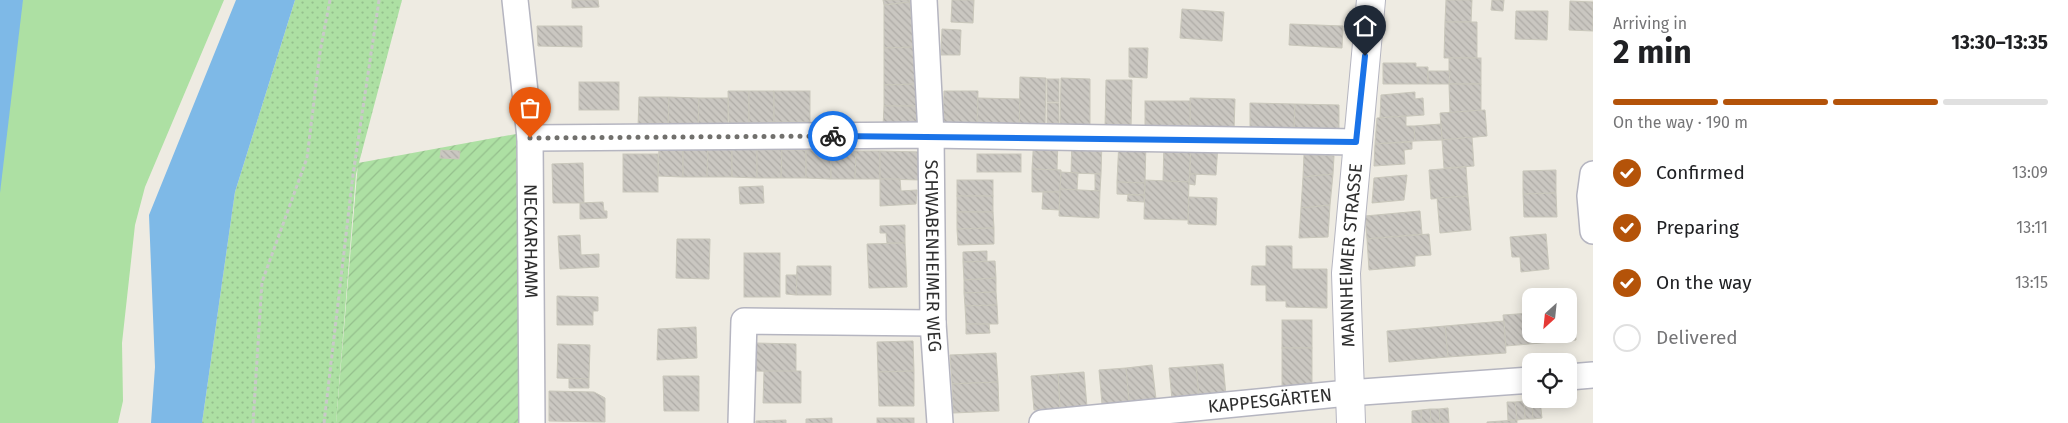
<!DOCTYPE html>
<meta charset="utf-8">
<style>
:root{--surface:#fff;--page:#f6f6f6;--text:#202124;--muted:#757577;--line:#e0e0e0;--accent:#b45309}
body{margin:0;font-family:"Fira Sans",sans-serif;background:var(--page);color:var(--text);height:100vh;display:flex;flex-direction:column;font-size:19px;white-space:nowrap}
*{box-sizing:border-box;margin:0}
p{font-size:16px;color:var(--muted)}
.icon{flex:none;width:28px;height:28px;fill:none;stroke:currentColor;stroke-width:2;stroke-linecap:round;stroke-linejoin:round}
.map{position:relative;flex:1;overflow:hidden}
.details{display:flex;flex-direction:column;background:var(--surface);width:475px}
.details>*{flex:none}
.needle{width:32px;rotate:207deg}
.buttons{position:absolute;left:1522px;top:288px;display:grid;gap:10px}
.buttons a{display:grid;place-items:center;width:55px;height:55px;border-radius:10px;background:var(--surface);box-shadow:0 2px 12px #0003;font-size:25px}
.pin{position:absolute;display:grid;place-items:center;width:42px;height:42px;color:#fff;margin:-51px -21px;border-radius:50% 50% 50% 0;rotate:-45deg;box-shadow:0 0 5px #0007}
.pin .icon{rotate:45deg}
.courier{position:absolute;display:grid;place-items:center;width:50px;height:50px;margin:-25px;border:4px solid #1a73e8;border-radius:50%;background:#fff;color:#222;box-shadow:0 1px 6px #0007}
.summary em{font-style:normal;font-weight:700}
.summary div{display:flex;flex-direction:column-reverse}
.summary{display:flex;align-items:center;justify-content:space-between;height:85px;padding:0 20px}
h1{font-size:32px;font-weight:700;line-height:38px}
.bar{display:grid;grid-template-columns:repeat(4,1fr);gap:8px 5px;align-content:center;height:60px;padding:0 20px}
.bar i{height:6px;border-radius:4px;background:var(--line)}
.bar .selected{background:var(--accent)}
.bar p{grid-column:span 4}
ol{padding:0 20px;list-style:none}
li{display:flex;align-items:center;gap:15px;height:55px}
li p{margin-inline-start:auto}
li .icon{padding:5px;border-radius:50%;background:var(--accent);color:#fff;stroke-width:4}
li:last-child{color:var(--muted)}
li i{width:28px;height:28px;border:2px solid var(--line);border-radius:50%}
main{display:flex;flex:1;min-height:0}
.map>svg:first-child{display:block}
.grass{fill:url(#grass-dots)}
.park{fill:#ade0a3}
.garden{fill:url(#garden-furrows)}
.water{fill:#7eb9e7}
.building{fill:url(#building-back-hatch);stroke:#c9c7bb}
.lines{fill:none;stroke-linecap:round;stroke-linejoin:round}
.minor-casing{stroke:#b5b5c0;stroke-width:28}
.tertiary-casing{stroke:#b5b5c0;stroke-width:30}
.path{stroke:#c9c9c9;stroke-width:3;stroke-dasharray:4 2.5;stroke-linecap:butt}
.minor{stroke:#fff;stroke-width:25}
.tertiary{stroke:#fff;stroke-width:28}
.done{stroke:#71706d;stroke-width:5;stroke-dasharray:0 9}
.route{stroke:#1a73e8;stroke-width:6}
.labels{text-anchor:middle;stroke-width:4.5;stroke-linejoin:round;paint-order:stroke}
.street-label{font-size:18px;fill:#2e2e2e;stroke:#fff}
</style>
<main>
<div class="map">
<svg width="1593" height="423" viewBox="0 0 1593 423">
<defs>
<pattern id="grass-dots" width="8" height="8" patternUnits="userSpaceOnUse" patternTransform="scale(1.25)"><rect width="8" height="8" fill="#ade0a3"/><path d="M2 2h.1M6 6h.1" fill="none" stroke="#95c08d" stroke-width="1.8" stroke-linecap="round"/></pattern>
<pattern id="garden-furrows" width="10" height="10" patternUnits="userSpaceOnUse" patternTransform="scale(1.25)"><rect width="10" height="10" fill="#ade0a3"/><path d="M-1 1l2-2M0 10L10 0M9 11l2-2" fill="none" stroke="#95c08d"/></pattern>
<pattern id="building-back-hatch" width="6" height="6" patternUnits="userSpaceOnUse" patternTransform="scale(1.25)"><rect width="6" height="6" fill="#cac7c1"/><path d="M-1 5l2 2M0 0l6 6M5-1l2 2" fill="none" stroke="#aeaba6"/></pattern>
</defs>
<rect width="100%" height="100%" fill="#eeebe2"/>
<!-- grass -->
<path class="grass" d="M 295,0 L 402,0 L 356,174 L 336,423 L 202,423 L 235,192 Z"/>
<!-- park -->
<path class="park" d="M 0,0 L 224,0 L 145,187 L 135,225 L 122,343 L 123,401 L 118,423 L 0,423 Z"/>
<!-- garden -->
<path class="garden" d="M 516,134 L 521,423 L 336,423 L 358,163 Z"/>
<!-- water -->
<g class="water">
<path d="M 0,0 L 23,0 L 0,193 Z"/>
<path d="M 236,0 L 295,0 L 235,192 L 202,423 L 151,423 L 155,367 L 149,215 Z"/>
</g>
<!-- building -->
<g class="building">
<path d="M 572,0 L 598,0 L 599,7 L 572,8 Z"/>
<path d="M 883,0 L 910,0 L 910,2 L 884,5 Z"/>
<path d="M 952,0 L 974,0 L 973,23 L 951,22 Z"/>
<path d="M 1446,0 L 1472,0 L 1471,22 L 1445,22 Z"/>
<path d="M 1492,0 L 1504,0 L 1503,11 L 1491,10 Z"/>
<path d="M 1570,1 L 1593,2 L 1593,31 L 1569,30 Z"/>
<path d="M 910,2 L 914,47 L 884,48 L 884,5 Z"/>
<path d="M 1182,9 L 1224,12 L 1222,41 L 1180,38 Z"/>
<path d="M 1516,11 L 1548,11 L 1547,40 L 1515,39 Z"/>
<path d="M 1445,22 L 1477,22 L 1477,58 L 1444,58 Z"/>
<path d="M 1290,24 L 1343,26 L 1342,48 L 1289,45 Z"/>
<path d="M 537,26 L 582,26 L 582,47 L 538,46 Z"/>
<path d="M 942,29 L 961,30 L 960,55 L 941,55 Z"/>
<path d="M 914,47 L 916,84 L 884,85 L 884,48 Z"/>
<path d="M 1129,48 L 1148,48 L 1147,78 L 1129,77 Z"/>
<rect x="1449" y="58" width="32" height="26"/>
<path d="M 1383,63 L 1416,63 L 1416,67 L 1428,67 L 1428,84 L 1383,84 Z"/>
<path d="M 1428,71 L 1450,71 L 1449,84 L 1428,84 Z"/>
<path d="M 1020,77 L 1046,78 L 1045,128 L 1019,127 Z"/>
<path d="M 1061,78 L 1090,79 L 1090,128 L 1060,128 Z"/>
<rect x="1047" y="79" width="12" height="23"/>
<path d="M 1106,80 L 1132,80 L 1131,129 L 1105,129 Z"/>
<rect x="579" y="82" width="40" height="28"/>
<path d="M 916,84 L 917,106 L 884,106 L 884,85 Z"/>
<path d="M 1449,84 L 1481,84 L 1481,110 L 1450,113 Z"/>
<path d="M 728,91 L 749,91 L 749,123 L 729,123 Z"/>
<path d="M 749,91 L 774,91 L 774,122 L 749,123 Z"/>
<rect x="774" y="91" width="36" height="31"/>
<path d="M 944,91 L 978,91 L 977,127 L 943,126 Z"/>
<path d="M 1415,92 L 1415,99 L 1423,98 L 1424,115 L 1380,118 L 1381,95 Z"/>
<path d="M 639,97 L 669,97 L 668,127 L 638,127 Z"/>
<path d="M 669,97 L 699,98 L 698,128 L 668,127 Z"/>
<path d="M 699,98 L 728,98 L 728,128 L 698,128 Z"/>
<path d="M 978,98 L 1020,99 L 1019,127 L 977,127 Z"/>
<path d="M 1190,98 L 1235,99 L 1234,131 L 1190,130 Z"/>
<rect x="1145" y="101" width="45" height="29"/>
<rect x="1047" y="103" width="12" height="24"/>
<path d="M 1250,103 L 1295,104 L 1294,132 L 1250,131 Z"/>
<path d="M 1295,104 L 1339,105 L 1339,133 L 1294,132 Z"/>
<path d="M 884,106 L 917,106 L 916,126 L 883,127 Z"/>
<path d="M 1485,110 L 1487,136 L 1442,140 L 1440,113 Z"/>
<path d="M 1406,116 L 1406,126 L 1414,126 L 1415,141 L 1375,144 L 1377,118 Z"/>
<path d="M 1441,124 L 1442,140 L 1415,141 L 1414,126 Z"/>
<path d="M 1034,137 L 1058,138 L 1057,170 L 1032,169 Z"/>
<path d="M 1472,137 L 1474,166 L 1444,168 L 1442,140 Z"/>
<path d="M 1072,138 L 1102,139 L 1101,174 L 1071,173 Z"/>
<path d="M 1119,140 L 1146,141 L 1145,183 L 1117,182 Z"/>
<path d="M 1164,142 L 1191,143 L 1189,182 L 1163,181 Z"/>
<path d="M 1412,142 L 1412,149 L 1404,150 L 1405,164 L 1374,166 L 1375,144 Z"/>
<path d="M 1191,143 L 1218,144 L 1216,175 L 1190,174 Z"/>
<path d="M 659,148 L 683,149 L 683,177 L 658,176 Z"/>
<path d="M 683,149 L 708,149 L 707,177 L 683,177 Z"/>
<path d="M 708,149 L 732,149 L 732,177 L 707,177 Z"/>
<path d="M 732,149 L 757,150 L 757,178 L 732,177 Z"/>
<path d="M 441,150 L 460,151 L 459,159 L 440,158 Z"/>
<path d="M 757,150 L 782,150 L 781,178 L 757,178 Z"/>
<path d="M 782,150 L 806,150 L 806,178 L 781,178 Z"/>
<path d="M 806,150 L 831,150 L 831,179 L 806,178 Z"/>
<path d="M 831,150 L 856,151 L 855,179 L 831,179 Z"/>
<path d="M 856,151 L 880,151 L 880,179 L 855,179 Z"/>
<path d="M 880,151 L 922,152 L 921,180 L 880,179 Z"/>
<rect x="623" y="154" width="35" height="38"/>
<rect x="977" y="154" width="44" height="18"/>
<path d="M 1304,154 L 1334,156 L 1333,174 L 1303,177 Z"/>
<path d="M 583,163 L 584,203 L 553,203 L 552,164 Z"/>
<path d="M 1466,167 L 1468,196 L 1431,199 L 1429,170 Z"/>
<path d="M 1032,169 L 1061,170 L 1060,192 L 1032,192 Z"/>
<path d="M 1556,170 L 1556,193 L 1523,194 L 1523,171 Z"/>
<path d="M 1061,172 L 1078,173 L 1077,190 L 1060,189 Z"/>
<path d="M 1095,174 L 1101,174 L 1100,191 L 1095,190 Z"/>
<path d="M 1190,174 L 1196,174 L 1195,185 L 1189,184 Z"/>
<path d="M 1333,174 L 1330,205 L 1301,208 L 1303,177 Z"/>
<path d="M 1407,175 L 1404,200 L 1372,203 L 1374,178 Z"/>
<path d="M 880,179 L 900,179 L 901,191 L 917,190 L 916,204 L 880,206 Z"/>
<rect x="957" y="180" width="36" height="16"/>
<path d="M 1145,180 L 1189,182 L 1188,220 L 1144,219 Z"/>
<path d="M 1117,182 L 1145,183 L 1144,195 L 1117,194 Z"/>
<path d="M 763,186 L 764,203 L 740,204 L 739,187 Z"/>
<path d="M 1060,189 L 1100,191 L 1099,218 L 1059,216 Z"/>
<path d="M 1043,192 L 1060,192 L 1059,210 L 1042,209 Z"/>
<path d="M 1556,193 L 1557,217 L 1524,217 L 1523,194 Z"/>
<path d="M 1128,195 L 1144,195 L 1144,202 L 1127,201 Z"/>
<rect x="957" y="196" width="36" height="16"/>
<path d="M 1468,196 L 1471,230 L 1440,233 L 1437,198 Z"/>
<path d="M 1189,197 L 1217,198 L 1216,225 L 1188,224 Z"/>
<path d="M 603,202 L 604,211 L 607,211 L 607,218 L 580,219 L 580,203 Z"/>
<path d="M 1330,205 L 1328,237 L 1299,238 L 1301,208 Z"/>
<path d="M 1420,211 L 1422,234 L 1367,239 L 1365,216 Z"/>
<path d="M 957,212 L 993,212 L 994,228 L 957,229 Z"/>
<path d="M 905,225 L 905,243 L 887,243 L 886,233 L 880,233 L 880,226 Z"/>
<path d="M 994,228 L 994,244 L 958,245 L 957,229 Z"/>
<path d="M 1429,234 L 1431,255 L 1415,256 L 1415,266 L 1369,270 L 1367,239 Z"/>
<path d="M 1546,234 L 1549,269 L 1521,272 L 1520,257 L 1512,257 L 1510,237 Z"/>
<path d="M 580,235 L 581,255 L 599,254 L 599,267 L 560,269 L 558,236 Z"/>
<path d="M 677,239 L 710,239 L 709,279 L 676,278 Z"/>
<path d="M 905,243 L 907,287 L 869,288 L 867,244 Z"/>
<path d="M 1266,246 L 1292,246 L 1292,269 L 1327,269 L 1327,308 L 1286,307 L 1286,301 L 1266,301 L 1266,285 L 1251,285 L 1252,266 L 1266,266 Z"/>
<path d="M 987,251 L 987,262 L 963,262 L 963,252 Z"/>
<rect x="744" y="253" width="36" height="44"/>
<path d="M 995,261 L 996,278 L 964,280 L 963,262 Z"/>
<path d="M 797,266 L 831,266 L 831,295 L 796,295 Z"/>
<path d="M 786,275 L 797,275 L 796,295 L 786,294 Z"/>
<path d="M 996,278 L 996,292 L 964,293 L 964,280 Z"/>
<path d="M 996,292 L 997,305 L 965,306 L 964,293 Z"/>
<path d="M 557,296 L 598,297 L 598,311 L 593,311 L 593,325 L 557,325 Z"/>
<path d="M 997,305 L 998,324 L 966,324 L 965,306 Z"/>
<path d="M 1569,309 L 1574,309 L 1576,340 L 1506,346 L 1503,315 L 1531,313 L 1531,334 L 1569,334 Z"/>
<rect x="1282" y="320" width="30" height="28"/>
<path d="M 1504,321 L 1506,353 L 1448,357 L 1445,326 Z"/>
<path d="M 966,324 L 989,324 L 990,333 L 966,334 Z"/>
<path d="M 1445,326 L 1448,357 L 1389,362 L 1387,331 Z"/>
<path d="M 696,327 L 697,358 L 657,360 L 658,329 Z"/>
<path d="M 913,341 L 914,371 L 878,372 L 877,342 Z"/>
<path d="M 756,343 L 796,344 L 796,372 L 756,371 Z"/>
<path d="M 558,344 L 590,345 L 589,379 L 557,378 Z"/>
<rect x="1282" y="348" width="30" height="42"/>
<path d="M 996,353 L 998,382 L 952,384 L 950,355 Z"/>
<path d="M 1223,364 L 1226,395 L 1199,398 L 1196,366 Z"/>
<path d="M 1152,365 L 1156,399 L 1129,402 L 1126,368 Z"/>
<path d="M 1196,366 L 1199,398 L 1172,400 L 1169,368 Z"/>
<path d="M 1126,368 L 1129,402 L 1102,404 L 1099,370 Z"/>
<path d="M 764,371 L 801,371 L 801,403 L 763,403 Z"/>
<path d="M 914,371 L 914,406 L 879,406 L 878,372 Z"/>
<path d="M 1084,372 L 1087,407 L 1060,409 L 1058,374 Z"/>
<path d="M 1058,374 L 1060,409 L 1034,410 L 1031,376 Z"/>
<path d="M 663,376 L 699,376 L 699,411 L 664,411 Z"/>
<path d="M 569,378 L 589,379 L 589,388 L 569,388 Z"/>
<path d="M 998,382 L 999,411 L 953,413 L 952,384 Z"/>
<path d="M 549,391 L 594,392 L 605,398 L 605,422 L 549,421 Z"/>
<path d="M 1532,400 L 1533,419 L 1525,419 L 1524,401 Z"/>
<path d="M 1532,400 L 1540,400 L 1542,418 L 1533,419 Z"/>
<path d="M 1524,401 L 1525,419 L 1517,420 L 1515,402 Z"/>
<path d="M 1507,402 L 1515,402 L 1517,420 L 1508,420 Z"/>
<path d="M 1448,408 L 1449,423 L 1440,423 L 1439,409 Z"/>
<path d="M 1430,409 L 1439,409 L 1440,423 L 1431,423 Z"/>
<path d="M 1430,409 L 1431,423 L 1421,423 L 1421,410 Z"/>
<path d="M 1421,410 L 1421,423 L 1412,423 L 1412,411 Z"/>
<path d="M 832,418 L 832,423 L 806,423 L 806,419 Z"/>
<rect x="877" y="418" width="37" height="5"/>
<path d="M 786,420 L 786,423 L 756,423 L 756,421 Z"/>
<path d="M 1517,420 L 1517,423 L 1487,423 L 1487,422 Z"/>
</g>
<g class="lines">
<!-- minor casing -->
<g class="minor-casing">
<g id="minor">
<path id="s1" d="M 515,0 L 530,138 L 532,423"/>
<path id="s2" d="M 924,0 L 931,135 L 933,323 L 940,423"/>
<path d="M 530,138 L 931,135 L 1356,142"/>
<path d="M 1593,174 L 1590,196 L 1593,231"/>
<path d="M 1569,377 L 1593,375"/>
<path d="M 741,423 L 744,321 L 933,323"/>
<path id="s3" d="M 1042,423 L 1348,393 L 1531,380"/>
</g>
</g>
<!-- tertiary casing -->
<g class="tertiary-casing">
<g id="tertiary">
<path id="s4" d="M 1351,423 L 1346,273 L 1371,0"/>
</g>
</g>
<!-- path -->
<g class="path">
<path d="M 253,423 L 262,282 L 307,158 L 320,52 L 330,0"/>
<path d="M 324,423 L 353,175 L 379,0"/>
</g>
<!-- minor -->
<use href="#minor" class="minor"/>
<!-- tertiary -->
<use href="#tertiary" class="tertiary"/>
</g>
<g class="lines">
<!-- done -->
<path class="done" d="M 530,138 L 833,136"/>
<!-- route -->
<path class="route" d="M 833,136 L 1356,142 L 1365,56"/>
</g>
<g class="labels">
<!-- street labels -->
<g class="street-label">
<text dy="6" stroke="none"><textPath href="#s1" startOffset="242">NECKARHAMM</textPath></text>
<text dy="6" stroke="none"><textPath href="#s2" startOffset="256">SCHWABENHEIMER WEG</textPath></text>
<text dy="6" stroke="none"><textPath href="#s4" startOffset="168">MANNHEIMER STRASSE</textPath></text>
<text dy="6" stroke="none"><textPath href="#s3" startOffset="229">KAPPESGÄRTEN</textPath></text>
</g>
</g>
</svg>
<div class="buttons">
<a><svg class="needle" viewBox="-14 -14 28 28"><path d="M0-13l5 13h-10z" fill="#e53935"/><path d="M0 13l5-13h-10z" fill="#757577"/></svg></a>
<a><svg class="icon" aria-label="locate" viewBox="0 0 24 24"><circle cx="12" cy="12" r="6"/><path d="M12 2v4M12 18v4M2 12h4M18 12h4"/></svg></a>
</div>
<div class="pin" style="left:530px;top:138px;background:#ea580c"><svg class="icon" aria-label="bag" viewBox="0 0 24 24"><path d="M5 8h14l-1 12H6zM9 8a3 3 0 0 1 6 0"/></svg></div>
<div class="pin" style="left:1365px;top:56px;background:#1f2937"><svg class="icon" aria-label="home" viewBox="0 0 24 24"><path d="M3 11l9-7 9 7M6 9v11h12V9"/></svg></div>
<div class="courier" style="left:833px;top:136px"><svg class="icon" aria-label="bike" viewBox="0 0 24 24"><circle cx="6" cy="16" r="4"/><circle cx="18" cy="16" r="4"/><path d="M6 16l4-8h5l3 8M10 8l3 8H6M13 5h3"/></svg></div>
</div>
<section class="details">
<div class="summary"><div><h1>2 min</h1><p>Arriving in</p></div><em>13:30–13:35</em></div>
<div class="bar"><i class="selected"></i><i class="selected"></i><i class="selected"></i><i></i><p>On the way · 190 m</p></div>
<ol>
<li><svg class="icon" aria-label="check" viewBox="0 0 24 24"><path d="M5 12l5 5 9-10"/></svg>Confirmed<p>13:09</p></li>
<li><svg class="icon" aria-label="check" viewBox="0 0 24 24"><path d="M5 12l5 5 9-10"/></svg>Preparing<p>13:11</p></li>
<li><svg class="icon" aria-label="check" viewBox="0 0 24 24"><path d="M5 12l5 5 9-10"/></svg>On the way<p>13:15</p></li>
<li><i></i>Delivered</li>
</ol>
</section>
</main>
